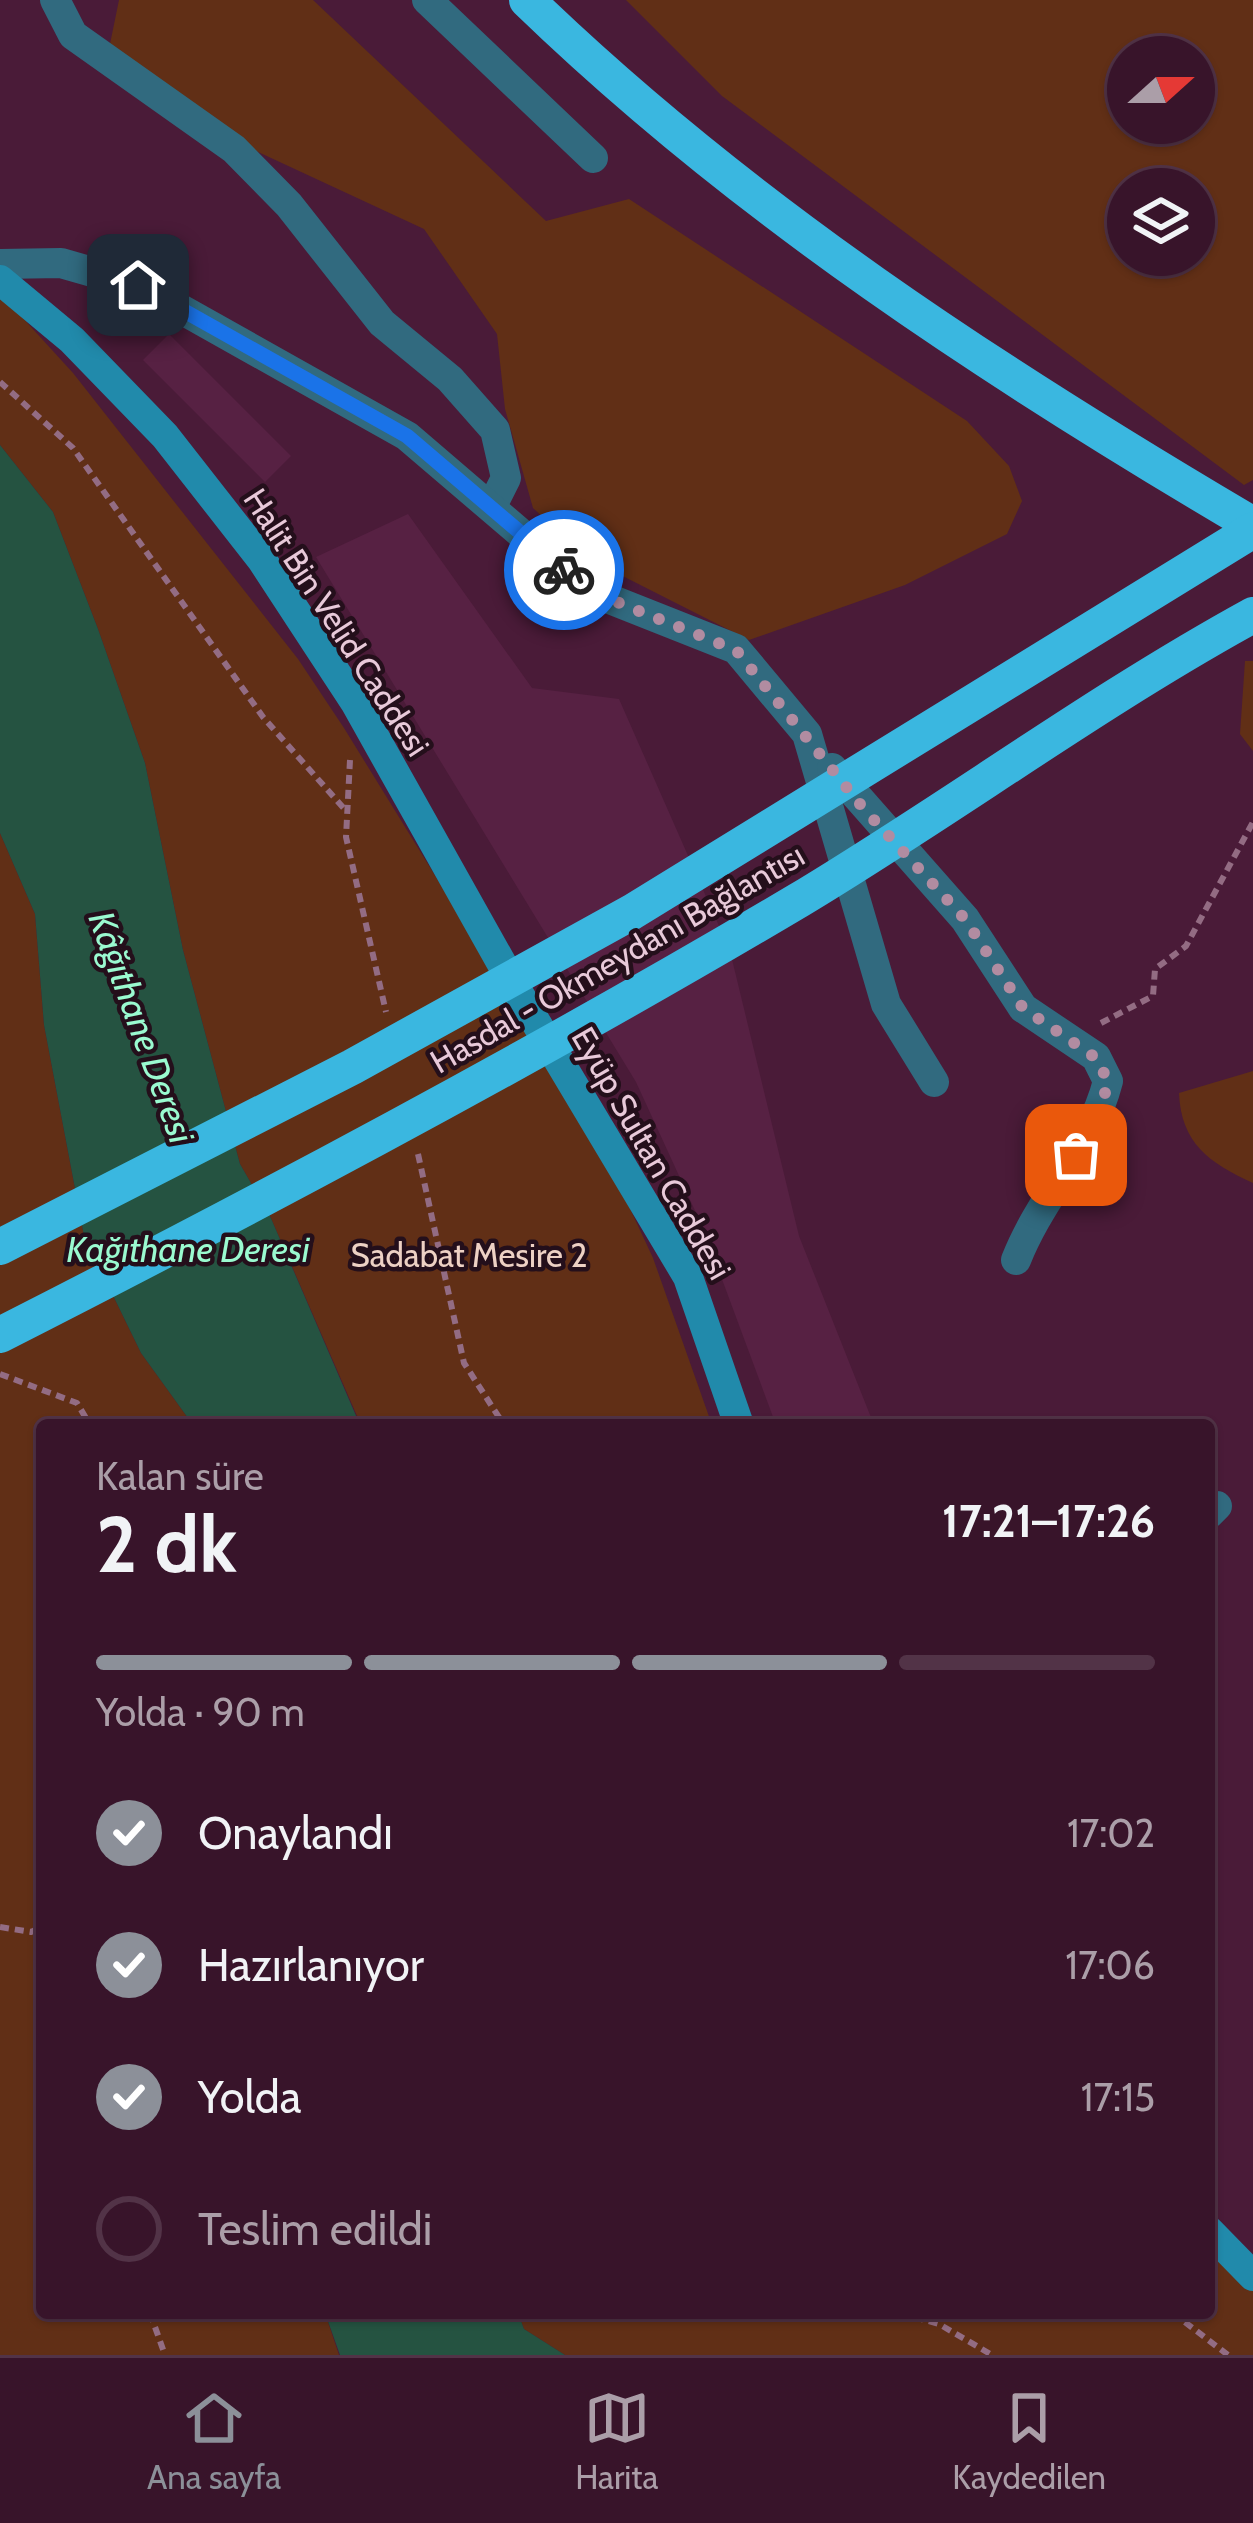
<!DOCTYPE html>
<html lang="tr">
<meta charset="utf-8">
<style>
:root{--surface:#38142a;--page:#432136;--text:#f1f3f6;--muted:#ab9ea8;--line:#523347;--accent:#8c9099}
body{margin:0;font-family:Cabin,sans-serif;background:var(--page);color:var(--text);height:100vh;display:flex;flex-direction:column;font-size:45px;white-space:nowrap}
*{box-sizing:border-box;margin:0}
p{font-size:39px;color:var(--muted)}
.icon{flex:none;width:66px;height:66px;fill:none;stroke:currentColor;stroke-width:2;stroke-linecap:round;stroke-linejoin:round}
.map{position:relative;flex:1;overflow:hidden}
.side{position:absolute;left:36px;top:1419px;width:1179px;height:900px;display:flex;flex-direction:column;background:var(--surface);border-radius:12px;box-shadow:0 3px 9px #0004,0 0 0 3px var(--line)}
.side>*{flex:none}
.needle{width:78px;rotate:69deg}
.fabs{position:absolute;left:1107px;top:36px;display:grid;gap:24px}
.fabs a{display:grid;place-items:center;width:108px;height:108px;border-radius:50%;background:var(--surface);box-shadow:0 3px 9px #0004,0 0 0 3px var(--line);font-size:60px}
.pin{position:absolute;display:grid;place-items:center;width:102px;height:102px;color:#fff;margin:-51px;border-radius:24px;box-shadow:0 6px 18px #0006}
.courier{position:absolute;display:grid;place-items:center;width:120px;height:120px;margin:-60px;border:9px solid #1a73e8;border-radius:50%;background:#fff;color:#222;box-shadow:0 3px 15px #0007}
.headline em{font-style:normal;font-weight:700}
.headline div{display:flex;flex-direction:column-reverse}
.headline{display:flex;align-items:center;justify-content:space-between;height:204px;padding:0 60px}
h1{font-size:78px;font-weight:700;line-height:90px}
.bar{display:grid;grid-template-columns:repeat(4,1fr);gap:18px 12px;align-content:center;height:144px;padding:0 60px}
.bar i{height:15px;border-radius:9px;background:var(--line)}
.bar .on{background:var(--accent)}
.bar p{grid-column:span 4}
ol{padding:0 60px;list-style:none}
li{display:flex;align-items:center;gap:36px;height:132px}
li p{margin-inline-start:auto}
li .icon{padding:12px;border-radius:50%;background:var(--accent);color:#fff;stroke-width:4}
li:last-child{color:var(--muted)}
li i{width:66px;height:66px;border:6px solid var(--line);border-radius:50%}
.tabs{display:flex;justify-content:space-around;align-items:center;height:168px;border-top:3px solid var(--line);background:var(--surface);font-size:33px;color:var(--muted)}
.tabs a{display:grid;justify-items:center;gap:6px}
.tabs .on{color:var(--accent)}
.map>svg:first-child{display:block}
.built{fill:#572143}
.green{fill:#612f16;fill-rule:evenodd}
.water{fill:#255341}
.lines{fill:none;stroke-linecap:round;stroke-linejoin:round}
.path{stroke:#936c83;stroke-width:6;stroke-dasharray:9 6;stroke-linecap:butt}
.minor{stroke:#316a7f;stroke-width:30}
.secondary{stroke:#218aab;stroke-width:30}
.motorway{stroke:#3ab7e0;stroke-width:36}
.motorway-bridge{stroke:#3ab7e0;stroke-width:36}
.done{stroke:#b18ca1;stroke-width:12;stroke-dasharray:0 21.6}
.route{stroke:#1a73e8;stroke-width:15}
.labels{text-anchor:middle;stroke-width:9;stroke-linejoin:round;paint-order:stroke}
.street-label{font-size:33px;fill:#e8c9d9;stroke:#240f1b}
.park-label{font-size:33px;fill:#edd1c4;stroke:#240f1b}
.water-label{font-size:36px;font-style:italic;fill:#9afad0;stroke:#240f1b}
</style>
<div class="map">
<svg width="1253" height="2355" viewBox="0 0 1253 2355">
<rect width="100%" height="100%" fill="#4a1b38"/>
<!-- built -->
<g class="built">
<path d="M 169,334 L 291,456 L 265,482 L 143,360 Z"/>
<path d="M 408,514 L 532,688 L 619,699 L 730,951 L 799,1236 L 874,1425 L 776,1425 L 703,1228 L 636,1082 L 316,557 Z"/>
</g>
<!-- green -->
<g class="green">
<path d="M 119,0 L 313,0 L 546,221 L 629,199 L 967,421 L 1009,466 L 1022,501 L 1007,534 L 905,585 L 749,640 L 587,558 L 533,508 L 505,409 L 497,334 L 424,229 L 256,151 L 110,44 Z"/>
<path d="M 626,0 L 1253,0 L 1253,480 L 1244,485 L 722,96 ZM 1194,57 L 1194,123 L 1128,123 L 1128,57 ZM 1194,189 L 1194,255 L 1128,255 L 1128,189 Z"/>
<path d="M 0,293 L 73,373 L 298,659 L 344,728 L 597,1138 L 653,1258 L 712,1425 L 361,1425 L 270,1216 L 240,1164 L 183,950 L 145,763 L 98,629 L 53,512 L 0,445 Z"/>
<path d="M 1245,661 L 1253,661 L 1253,751 L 1240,734 Z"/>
<path d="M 0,833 L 35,914 L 44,1025 L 84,1236 L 141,1353 L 193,1425 L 42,1425 L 42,2313 L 325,2313 L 339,2355 L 0,2355 Z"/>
<path d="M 1253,1071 L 1253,1183 C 1209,1163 1181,1143 1179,1093 Z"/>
<path d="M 1209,2245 L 1253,2288 L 1253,2355 L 565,2355 L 524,2329 L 518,2313 L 1209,2313 Z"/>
</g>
<!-- water -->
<g class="water">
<path d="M 0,445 L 53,512 L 98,629 L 145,763 L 183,950 L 240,1164 L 270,1216 L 360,1425 L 193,1425 L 141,1353 L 84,1236 L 44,1025 L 35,914 L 0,833 Z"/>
<path d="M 325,2313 L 518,2313 L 524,2329 L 565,2355 L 340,2355 Z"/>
</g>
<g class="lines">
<!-- path -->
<g class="path">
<path d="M 0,382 L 73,448 L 263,717 L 347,812"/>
<path d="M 350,760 L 346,837 L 386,1012"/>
<path d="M 1101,1023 L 1153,996 L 1155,969 L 1186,946 L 1253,822"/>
<path d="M 418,1154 L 464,1363 L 504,1425"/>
<path d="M 0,1374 L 77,1403 L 90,1425"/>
<path d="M 0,1927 L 31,1932 L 42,1927"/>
<path d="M 150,2313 L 165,2355"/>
<path d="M 900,2313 L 939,2324 L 992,2355"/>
<path d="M 1173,2313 L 1228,2355"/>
</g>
<!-- minor -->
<g class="minor">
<path d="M 55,0 L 73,35 L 234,149 L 289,205 L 382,323 L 450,379 L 495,430 L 506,478 L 492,506"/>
<path d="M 427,0 L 593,158"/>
<path d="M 0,264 L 61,263 L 138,285 L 407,436 L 587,590 L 736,649 L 807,734 L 886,1004 L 934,1082"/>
<path d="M 832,768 L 965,919 L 1023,1008 L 1096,1057 L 1108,1081 C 1091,1148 1041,1196 1016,1260"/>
<path d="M 1209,1514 L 1217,1506"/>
</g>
<!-- secondary -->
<g class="secondary">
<path d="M 0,280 L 72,340 L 165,436 L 262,560 L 355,702 L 516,989 L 688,1277 L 739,1425"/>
<path d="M 1209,2231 L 1253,2276"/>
</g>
<!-- motorway -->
<path class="motorway" d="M 527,0 C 743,209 995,373 1253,525"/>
<!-- motorway-bridge -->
<g class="motorway-bridge">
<path d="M 0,1247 L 352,1067 L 632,912 L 1253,530"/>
<path d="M 0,1335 C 271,1197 538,1055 799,900 C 952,808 1096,701 1253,615"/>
</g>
</g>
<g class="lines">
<!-- done -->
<path class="done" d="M 564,570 L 587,590 L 736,650 L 864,809 L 965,919 L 1023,1008 L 1096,1058 L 1108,1081 L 1098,1121 L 1076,1155"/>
<!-- route -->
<path class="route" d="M 138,285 L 407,436 L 564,570"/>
</g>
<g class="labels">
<!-- street labels -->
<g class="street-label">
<text transform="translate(337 622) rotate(57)" y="12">Halit Bin Velid Caddesi</text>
<text transform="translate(617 958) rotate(-30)" y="12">Hasdal - Okmeydanı Bağlantısı</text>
<text transform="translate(652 1153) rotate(60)" y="12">Eyüp Sultan Caddesi</text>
</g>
<!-- park labels -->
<g class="park-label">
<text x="469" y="1267">Sadabat Mesire 2</text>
</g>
<!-- water labels -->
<g class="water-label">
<text transform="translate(142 1027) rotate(70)" y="13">Kâğıthane Deresi</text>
<text x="188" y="1262">Kağıthane Deresi</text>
</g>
</g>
</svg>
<div class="fabs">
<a><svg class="needle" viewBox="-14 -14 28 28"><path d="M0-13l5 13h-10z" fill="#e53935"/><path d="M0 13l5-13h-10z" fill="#ab9ea8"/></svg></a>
<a><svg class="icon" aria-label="layers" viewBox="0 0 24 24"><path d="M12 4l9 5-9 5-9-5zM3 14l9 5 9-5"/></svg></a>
</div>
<div class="pin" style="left:1076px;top:1155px;background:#ea580c"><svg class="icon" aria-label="bag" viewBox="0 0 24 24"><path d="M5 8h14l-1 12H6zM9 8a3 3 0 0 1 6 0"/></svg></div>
<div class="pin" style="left:138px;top:285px;background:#1f2937"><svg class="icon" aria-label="home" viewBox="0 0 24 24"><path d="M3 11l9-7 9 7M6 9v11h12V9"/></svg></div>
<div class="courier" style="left:564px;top:570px"><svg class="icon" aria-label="bike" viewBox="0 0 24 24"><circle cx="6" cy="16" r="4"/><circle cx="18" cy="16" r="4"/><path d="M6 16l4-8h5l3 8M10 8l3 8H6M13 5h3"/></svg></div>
<section class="side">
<div class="headline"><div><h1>2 dk</h1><p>Kalan süre</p></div><em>17:21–17:26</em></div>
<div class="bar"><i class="on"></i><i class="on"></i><i class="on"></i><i></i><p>Yolda · 90 m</p></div>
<ol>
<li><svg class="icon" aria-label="check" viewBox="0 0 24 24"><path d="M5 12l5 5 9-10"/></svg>Onaylandı<p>17:02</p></li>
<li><svg class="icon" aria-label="check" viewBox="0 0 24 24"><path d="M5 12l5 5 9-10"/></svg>Hazırlanıyor<p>17:06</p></li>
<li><svg class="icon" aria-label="check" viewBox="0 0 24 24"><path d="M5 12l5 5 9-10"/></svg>Yolda<p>17:15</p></li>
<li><i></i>Teslim edildi</li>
</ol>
</section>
</div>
<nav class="tabs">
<a class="on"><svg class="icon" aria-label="home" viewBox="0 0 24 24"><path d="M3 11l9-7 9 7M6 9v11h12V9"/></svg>Ana sayfa</a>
<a><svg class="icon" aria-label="map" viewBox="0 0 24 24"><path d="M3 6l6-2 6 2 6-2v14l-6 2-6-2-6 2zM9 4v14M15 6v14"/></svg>Harita</a>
<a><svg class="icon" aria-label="saved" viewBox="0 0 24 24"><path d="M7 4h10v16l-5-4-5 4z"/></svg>Kaydedilen</a>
</nav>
